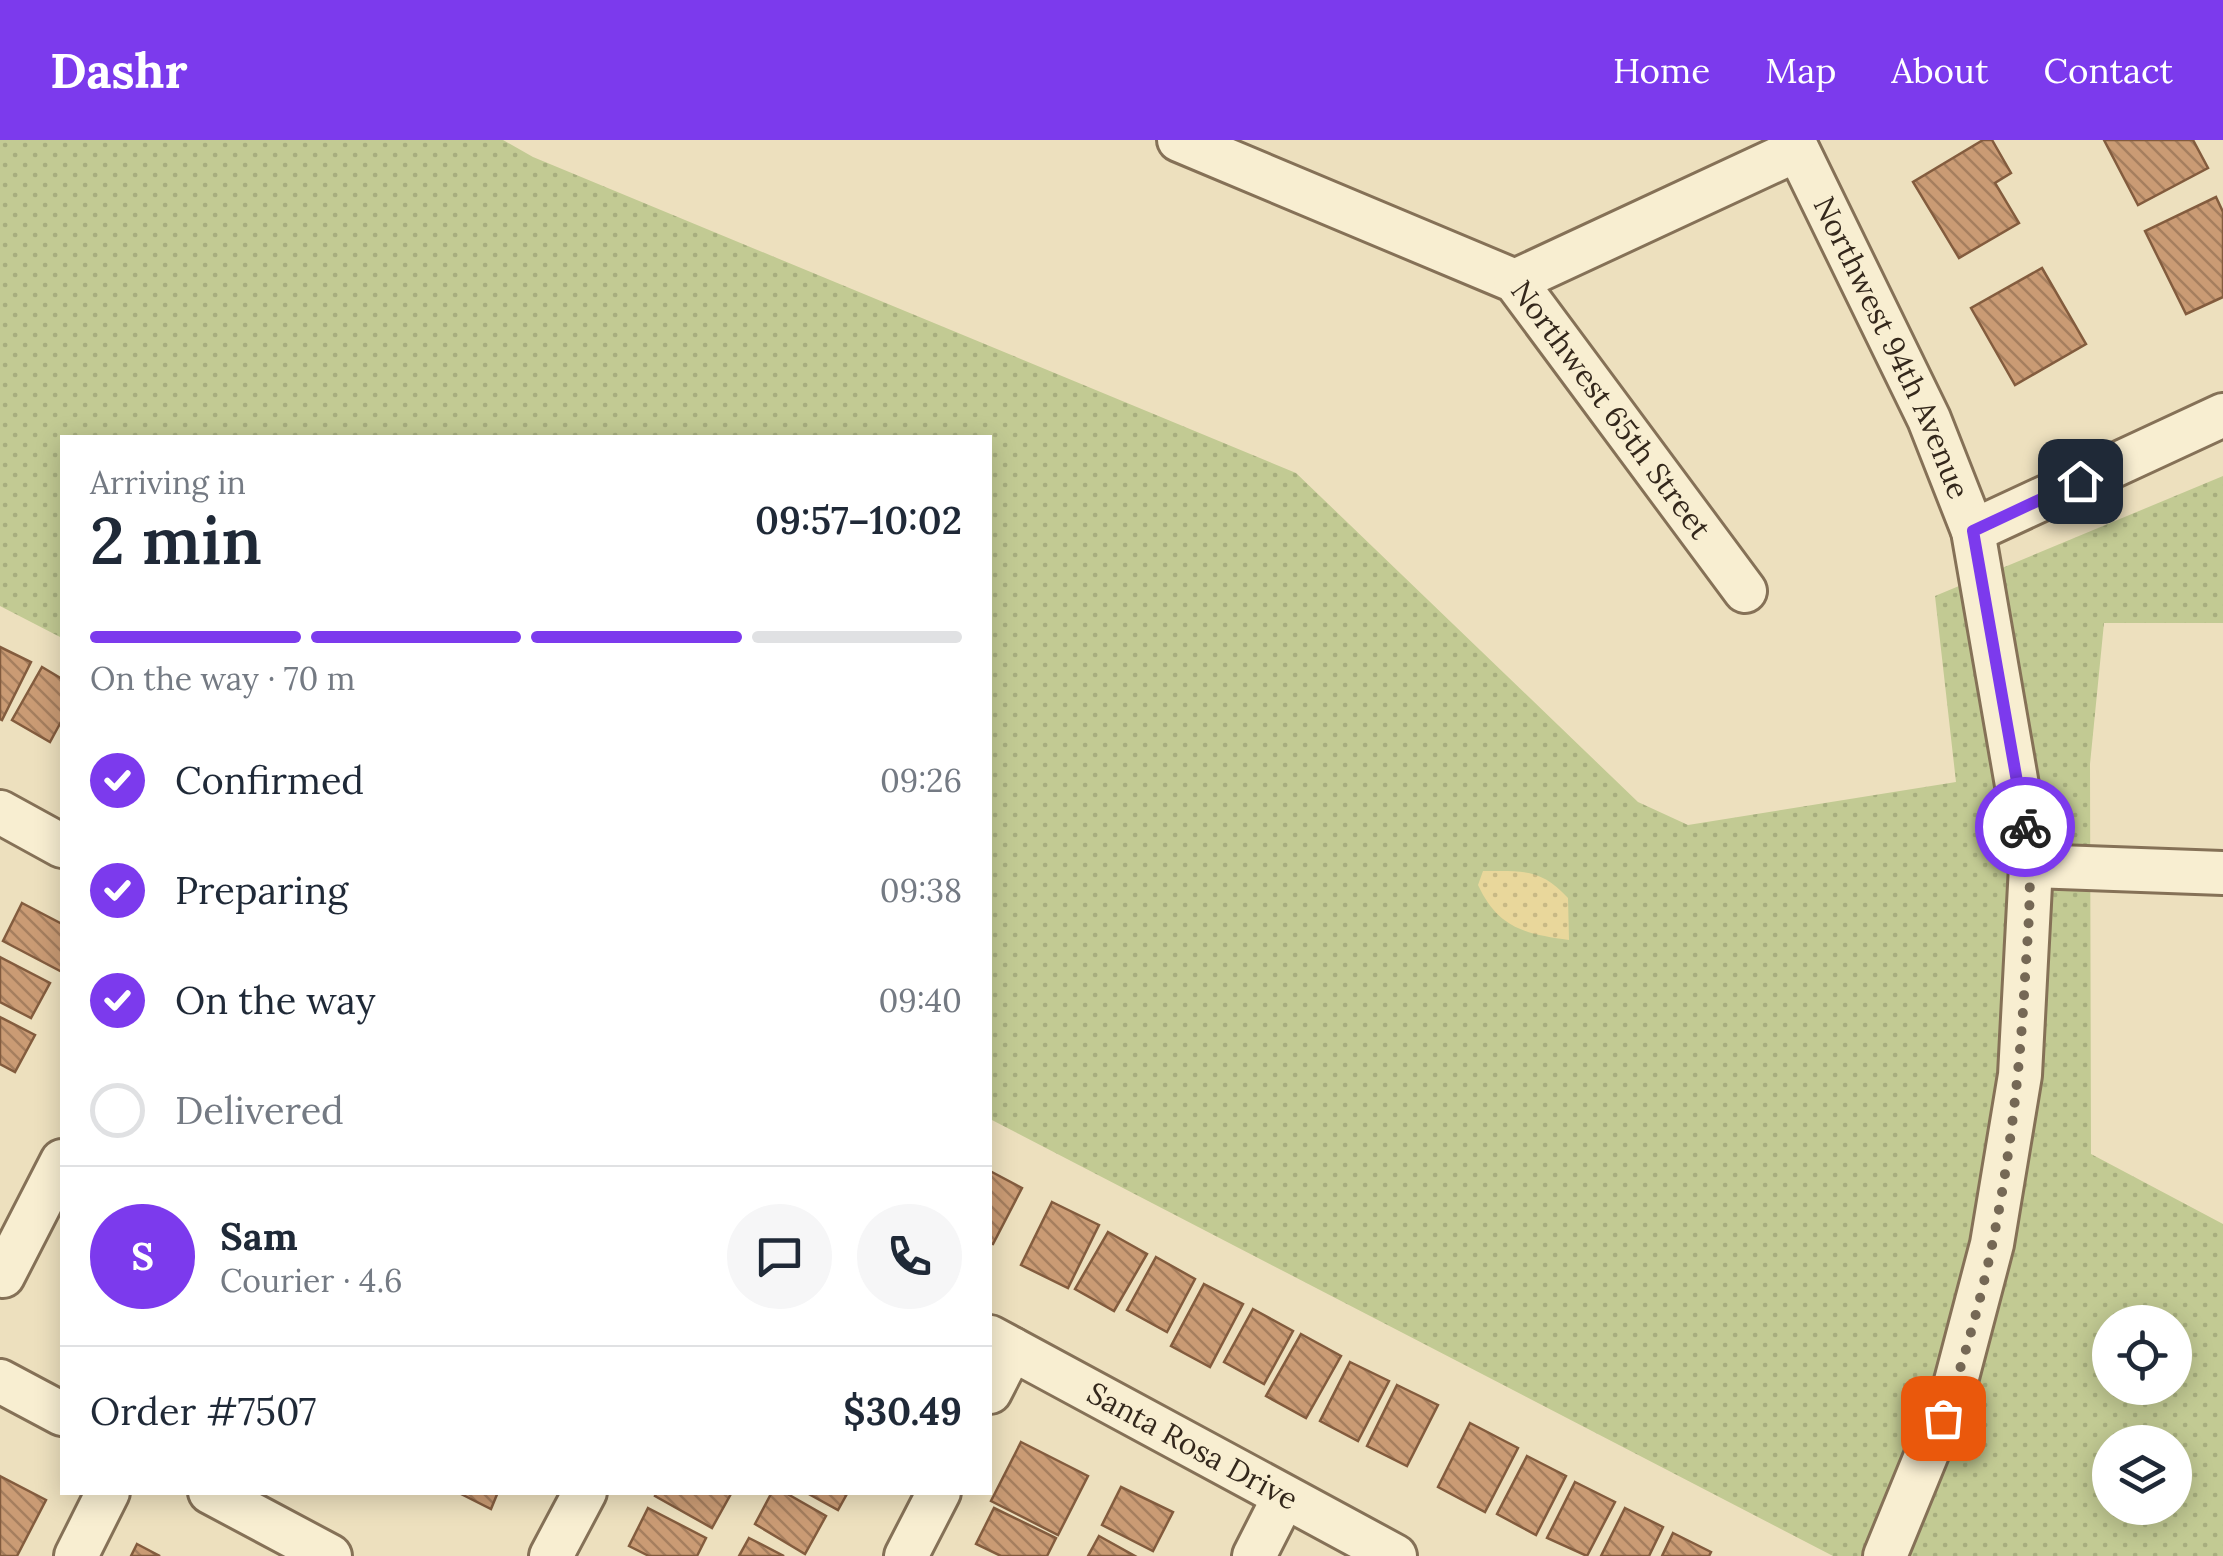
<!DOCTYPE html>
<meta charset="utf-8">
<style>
:root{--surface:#fff;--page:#f6f6f7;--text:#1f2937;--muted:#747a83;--line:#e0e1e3;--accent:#7c3aed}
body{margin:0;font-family:Lora,serif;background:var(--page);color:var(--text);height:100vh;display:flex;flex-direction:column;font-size:38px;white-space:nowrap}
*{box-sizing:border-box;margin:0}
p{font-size:32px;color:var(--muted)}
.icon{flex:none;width:55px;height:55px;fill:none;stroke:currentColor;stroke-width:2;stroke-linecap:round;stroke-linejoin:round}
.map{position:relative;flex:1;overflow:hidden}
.side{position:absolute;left:60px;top:295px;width:932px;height:1060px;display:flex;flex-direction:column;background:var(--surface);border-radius:0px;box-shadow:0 5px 25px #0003}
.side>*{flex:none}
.controls{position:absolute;left:2092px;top:1165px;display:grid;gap:20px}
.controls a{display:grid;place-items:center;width:100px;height:100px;border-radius:50%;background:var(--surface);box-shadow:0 5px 25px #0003;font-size:50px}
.pin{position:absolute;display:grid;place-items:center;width:85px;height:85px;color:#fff;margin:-42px;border-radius:20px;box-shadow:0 5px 15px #0006}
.courier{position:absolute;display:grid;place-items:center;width:100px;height:100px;margin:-50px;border:8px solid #7c3aed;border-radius:50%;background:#fff;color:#222;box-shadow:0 2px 12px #0007}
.overview em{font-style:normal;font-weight:600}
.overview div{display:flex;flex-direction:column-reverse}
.overview{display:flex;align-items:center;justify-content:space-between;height:170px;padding:0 30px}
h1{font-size:65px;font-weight:600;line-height:75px}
.bar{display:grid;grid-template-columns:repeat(4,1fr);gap:15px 10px;align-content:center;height:120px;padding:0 30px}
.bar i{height:12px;border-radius:8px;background:var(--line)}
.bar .on{background:var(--accent)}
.bar p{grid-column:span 4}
.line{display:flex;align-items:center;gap:25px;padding:0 30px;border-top:2px solid var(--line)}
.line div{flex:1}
.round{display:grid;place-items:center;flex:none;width:105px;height:105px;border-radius:52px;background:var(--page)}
ol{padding:0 30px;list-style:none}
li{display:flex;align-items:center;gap:30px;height:110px}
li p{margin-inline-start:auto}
li .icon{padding:10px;border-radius:50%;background:var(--accent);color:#fff;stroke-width:4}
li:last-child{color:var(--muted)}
li i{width:55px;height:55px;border:5px solid var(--line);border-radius:50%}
header{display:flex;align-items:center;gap:60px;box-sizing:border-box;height:140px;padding:0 50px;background:var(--accent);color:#fff}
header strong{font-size:48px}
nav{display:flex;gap:55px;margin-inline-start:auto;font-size:35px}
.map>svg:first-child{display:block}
.grass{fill:url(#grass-dots);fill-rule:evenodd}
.sand{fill:url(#sand-dots)}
.building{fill:url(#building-back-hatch);stroke:#835c3e;stroke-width:2.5}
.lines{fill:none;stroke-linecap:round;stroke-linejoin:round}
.minor-casing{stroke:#857157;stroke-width:48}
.minor{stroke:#f8eed1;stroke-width:42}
.done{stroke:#756855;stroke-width:10;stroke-dasharray:0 18}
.route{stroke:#7c3aed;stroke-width:12}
.labels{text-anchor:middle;stroke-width:8;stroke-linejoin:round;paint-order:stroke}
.street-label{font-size:30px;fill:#34281c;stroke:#f4eace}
</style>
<header>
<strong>Dashr</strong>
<nav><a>Home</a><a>Map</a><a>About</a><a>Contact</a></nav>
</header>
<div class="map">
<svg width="2223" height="1416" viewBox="0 0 2223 1416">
<defs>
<pattern id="grass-dots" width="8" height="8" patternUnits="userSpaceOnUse" patternTransform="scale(2.5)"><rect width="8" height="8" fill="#c2ca93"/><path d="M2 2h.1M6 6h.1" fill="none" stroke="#a7ae7e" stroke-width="1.8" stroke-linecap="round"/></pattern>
<pattern id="sand-dots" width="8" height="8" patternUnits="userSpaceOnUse" patternTransform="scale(2.5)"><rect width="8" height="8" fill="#e9d79b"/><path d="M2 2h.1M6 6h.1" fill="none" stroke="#c8b985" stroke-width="1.8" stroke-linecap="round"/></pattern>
<pattern id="building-back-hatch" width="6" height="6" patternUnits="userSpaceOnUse" patternTransform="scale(2.5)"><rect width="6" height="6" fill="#ca9b74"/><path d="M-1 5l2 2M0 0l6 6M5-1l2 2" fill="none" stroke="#a57e5e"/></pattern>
</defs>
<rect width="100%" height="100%" fill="#ede0be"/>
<!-- grass -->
<path class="grass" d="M 0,0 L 503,0 L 533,17 L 1296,333 L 1638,662 L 1688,685 L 1956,642 L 1935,456 L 2223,336 L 2223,483 L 2104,483 L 2090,624 L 2091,1014 L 2223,1084 L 2223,1416 L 1833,1416 L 990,979 L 990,298 L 62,298 L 62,498 L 0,466 ZM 2110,1182 L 2175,1182 L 2175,1248 L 2110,1248 ZM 2110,1302 L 2175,1302 L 2175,1368 L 2110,1368 Z"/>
<!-- sand -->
<path class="sand" d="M 1483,731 C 1521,731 1541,728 1568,758 L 1569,800 C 1525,794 1498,788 1478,745 Z"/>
<!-- building -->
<g class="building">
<path d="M 1983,0 L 1992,0 L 2011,33 L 1995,43 L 2019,83 L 1959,118 L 1913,42 Z"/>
<path d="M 2104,0 L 2193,0 L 2208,28 L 2138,65 Z"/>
<path d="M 2216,57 L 2223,72 L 2223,157 L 2186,174 L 2145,91 Z"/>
<path d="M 2042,128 L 2086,204 L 2015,245 L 1971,168 Z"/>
<path d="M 0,507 L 31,522 L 2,580 L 0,579 Z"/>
<path d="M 42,527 L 62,539 L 62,580 L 50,602 L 12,580 Z"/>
<path d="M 22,763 L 62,784 L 62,832 L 3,801 Z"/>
<path d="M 0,817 L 50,843 L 31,878 L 0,862 Z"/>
<path d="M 0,877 L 35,895 L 15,932 L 0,924 Z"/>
<path d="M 990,1031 L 1022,1048 L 993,1104 L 990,1103 Z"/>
<path d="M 1052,1062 L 1099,1085 L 1068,1148 L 1021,1125 Z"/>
<path d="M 1108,1092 L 1147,1114 L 1114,1171 L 1075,1149 Z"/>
<path d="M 1156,1117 L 1195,1139 L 1167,1192 L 1127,1170 Z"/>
<path d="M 1204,1144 L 1243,1164 L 1210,1227 L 1171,1206 Z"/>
<path d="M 1253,1169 L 1293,1191 L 1264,1244 L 1224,1222 Z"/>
<path d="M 1301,1194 L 1341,1216 L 1306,1278 L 1266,1256 Z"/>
<path d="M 1350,1222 L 1389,1241 L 1358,1301 L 1320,1281 Z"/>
<path d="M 1397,1245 L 1438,1265 L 1407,1326 L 1367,1306 Z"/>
<path d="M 1470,1283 L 1518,1308 L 1485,1372 L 1438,1347 Z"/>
<path d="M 1021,1302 L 1088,1336 L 1058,1395 L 991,1361 Z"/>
<path d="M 1527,1316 L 1566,1336 L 1536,1395 L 1497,1374 Z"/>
<path d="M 0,1336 L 46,1360 L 17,1416 L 0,1416 Z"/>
<path d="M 1575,1342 L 1615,1362 L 1587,1416 L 1547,1398 Z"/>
<path d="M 1121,1347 L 1173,1372 L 1153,1411 L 1102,1385 Z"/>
<path d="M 457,1352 L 498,1352 L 491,1369 Z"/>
<path d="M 657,1352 L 732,1352 L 712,1388 L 655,1356 Z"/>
<path d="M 772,1352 L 784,1352 L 826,1376 L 805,1414 L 755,1384 Z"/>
<path d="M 805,1352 L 848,1352 L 838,1370 Z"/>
<path d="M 648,1368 L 706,1398 L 697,1416 L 649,1416 L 629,1406 Z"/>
<path d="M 994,1368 L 1056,1398 L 1047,1416 L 1001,1416 L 976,1404 Z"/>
<path d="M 1625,1368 L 1663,1387 L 1649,1416 L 1601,1416 Z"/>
<path d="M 1673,1393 L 1711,1412 L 1709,1416 L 1662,1416 Z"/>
<path d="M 1099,1396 L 1135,1416 L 1088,1416 Z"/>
<path d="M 749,1398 L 784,1416 L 739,1416 Z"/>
<path d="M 137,1404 L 160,1416 L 131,1416 Z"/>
</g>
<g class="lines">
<!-- minor casing -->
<g class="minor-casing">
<g id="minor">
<path id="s1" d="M 1179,0 L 1515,141 L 1745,451"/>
<path id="s2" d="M 1793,0 L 1929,279 L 1973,391 L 2031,726 L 2020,935 L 1992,1104 L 1955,1245 L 1885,1416"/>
<path d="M 1515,141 L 1797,10"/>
<path d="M 1973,391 L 2223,275"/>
<path d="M 0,672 L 62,706"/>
<path d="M 2031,726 L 2223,733"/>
<path d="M 3,1136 L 62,1021"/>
<path id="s3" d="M 990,1197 L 1395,1416"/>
<path d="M 0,1241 L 62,1274"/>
<path d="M 990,1252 L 1012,1209"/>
<path d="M 210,1352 L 330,1416"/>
<path d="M 76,1416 L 108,1352"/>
<path d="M 551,1416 L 585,1352"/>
<path d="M 906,1416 L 939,1352"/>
<path d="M 1254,1416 L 1284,1357"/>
</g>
</g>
<!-- minor -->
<use href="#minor" class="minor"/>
</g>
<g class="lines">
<!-- done -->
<path class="done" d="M 1943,1278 C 1995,1139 2017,985 2025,838 C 2028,787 2034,737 2025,687"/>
<!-- route -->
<path class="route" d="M 2025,687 L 1973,391 L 2080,341"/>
</g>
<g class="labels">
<!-- street labels -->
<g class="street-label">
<text dy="10" stroke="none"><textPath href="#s2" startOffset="230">Northwest 94th Avenue</textPath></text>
<text dy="10" stroke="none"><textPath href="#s1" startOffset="525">Northwest 65th Street</textPath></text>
<text dy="10" stroke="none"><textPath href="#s3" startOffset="230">Santa Rosa Drive</textPath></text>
</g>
</g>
</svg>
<div class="controls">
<a><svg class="icon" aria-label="locate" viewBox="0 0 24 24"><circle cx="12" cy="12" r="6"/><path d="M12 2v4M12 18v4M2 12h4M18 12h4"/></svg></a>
<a><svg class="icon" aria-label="layers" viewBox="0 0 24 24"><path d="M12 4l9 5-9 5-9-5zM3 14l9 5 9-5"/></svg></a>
</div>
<div class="pin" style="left:1943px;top:1278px;background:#ea580c"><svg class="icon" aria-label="bag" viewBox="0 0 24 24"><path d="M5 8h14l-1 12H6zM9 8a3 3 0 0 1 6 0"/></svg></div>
<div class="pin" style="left:2080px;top:341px;background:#1f2937"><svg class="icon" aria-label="home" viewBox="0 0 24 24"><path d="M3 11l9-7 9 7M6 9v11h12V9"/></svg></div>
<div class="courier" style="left:2025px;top:687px"><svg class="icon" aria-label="bike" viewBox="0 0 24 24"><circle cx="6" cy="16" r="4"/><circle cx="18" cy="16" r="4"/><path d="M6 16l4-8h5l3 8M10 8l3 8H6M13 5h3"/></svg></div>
<section class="side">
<div class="overview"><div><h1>2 min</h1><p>Arriving in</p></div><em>09:57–10:02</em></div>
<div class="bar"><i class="on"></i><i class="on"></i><i class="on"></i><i></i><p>On the way · 70 m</p></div>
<ol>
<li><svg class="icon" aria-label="check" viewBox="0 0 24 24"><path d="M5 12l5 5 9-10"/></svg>Confirmed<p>09:26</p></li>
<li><svg class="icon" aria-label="check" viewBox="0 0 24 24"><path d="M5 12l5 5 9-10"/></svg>Preparing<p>09:38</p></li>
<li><svg class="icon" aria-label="check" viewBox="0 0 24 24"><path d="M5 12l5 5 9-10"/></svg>On the way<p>09:40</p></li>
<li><i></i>Delivered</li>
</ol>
<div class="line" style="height:180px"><b class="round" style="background:var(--accent);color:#fff">S</b><div><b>Sam</b><p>Courier · 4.6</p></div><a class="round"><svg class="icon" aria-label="chat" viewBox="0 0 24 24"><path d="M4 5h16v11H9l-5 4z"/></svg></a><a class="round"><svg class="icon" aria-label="phone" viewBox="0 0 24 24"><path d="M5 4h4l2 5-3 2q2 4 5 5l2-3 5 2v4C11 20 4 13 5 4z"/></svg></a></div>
<div class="line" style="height:130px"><div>Order #7507</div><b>$30.49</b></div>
</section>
</div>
